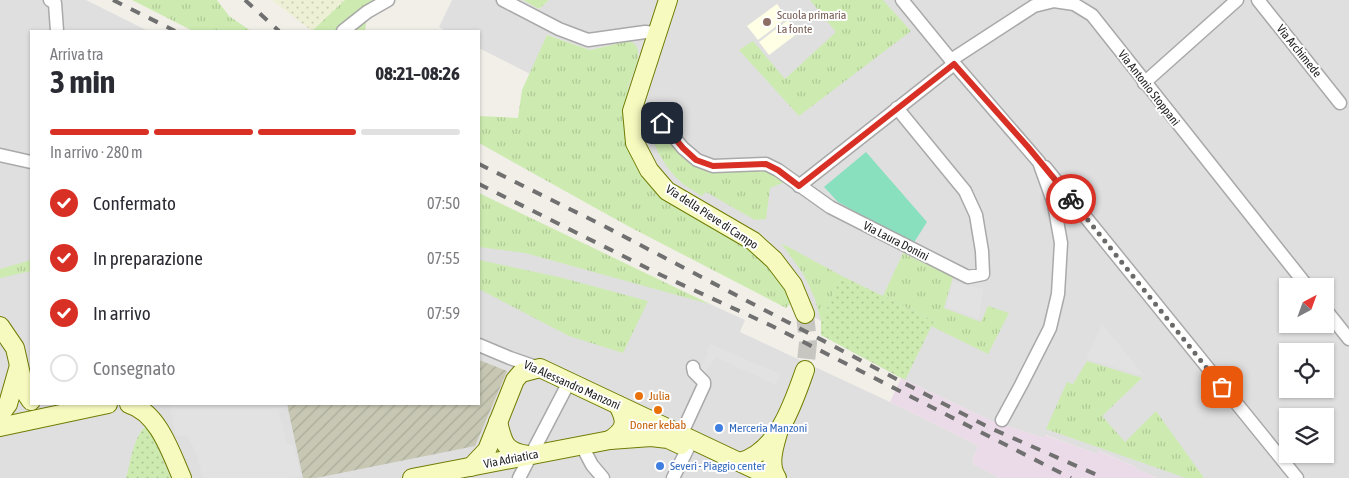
<!DOCTYPE html>
<html lang="it">
<meta charset="utf-8">
<style>
:root{--surface:#fff;--page:#f2f2f3;--text:#2b2b33;--muted:#7c7c81;--line:#e1e1e2;--accent:#d93025}
body{margin:0;font-family:"Asap Condensed",sans-serif;background:var(--page);color:var(--text);height:100vh;display:flex;flex-direction:column;font-size:19px;white-space:nowrap}
*{box-sizing:border-box;margin:0}
p{font-size:16px;color:var(--muted)}
.icon{flex:none;width:28px;height:28px;fill:none;stroke:currentColor;stroke-width:2;stroke-linecap:round;stroke-linejoin:round}
.map{position:relative;flex:1;overflow:hidden}
.details{position:absolute;left:30px;top:30px;width:450px;height:375px;display:flex;flex-direction:column;background:var(--surface);border-radius:0px;box-shadow:0 1px 4px #0004}
.details>*{flex:none}
.needle{width:32px;rotate:41deg}
.buttons{position:absolute;left:1279px;top:278px;display:grid;gap:10px}
.buttons a{display:grid;place-items:center;width:55px;height:55px;border-radius:0px;background:var(--surface);box-shadow:0 1px 4px #0004;font-size:25px}
.pin{position:absolute;display:grid;place-items:center;width:42px;height:42px;color:#fff;margin:-21px;border-radius:10px;box-shadow:0 2px 8px #0006}
.courier{position:absolute;display:grid;place-items:center;width:50px;height:50px;margin:-25px;border:4px solid #d93025;border-radius:50%;background:#fff;color:#222;box-shadow:0 1px 6px #0007}
.headline em{font-style:normal;font-weight:700}
.headline div{display:flex;flex-direction:column-reverse}
.headline{display:flex;align-items:center;justify-content:space-between;height:85px;padding:0 20px}
h1{font-size:32px;font-weight:700;line-height:38px}
.bar{display:grid;grid-template-columns:repeat(4,1fr);gap:8px 5px;align-content:center;height:60px;padding:0 20px}
.bar i{height:6px;border-radius:4px;background:var(--line)}
.bar .current{background:var(--accent)}
.bar p{grid-column:span 4}
ol{padding:0 20px;list-style:none}
li{display:flex;align-items:center;gap:15px;height:55px}
li p{margin-inline-start:auto}
li .icon{padding:5px;border-radius:50%;background:var(--accent);color:#fff;stroke-width:4}
li:last-child{color:var(--muted)}
li i{width:28px;height:28px;border:2px solid var(--line);border-radius:50%}
.map>svg:first-child{display:block}
.residential{fill:#e0dfdf;fill-rule:evenodd}
.industrial{fill:#ebdbe8}
.education{fill:#ffffe5}
.construction{fill:url(#construction-furrows)}
.farmland{fill:url(#farmland-dots)}
.grass{fill:url(#grass-tufts)}
.garden{fill:url(#garden-dots)}
.pitch{fill:#88e0be}
.parking{fill:#e2e2e2}
.lines{fill:none;stroke-linecap:round;stroke-linejoin:round}
.secondary-tunnel{stroke:#c8c6c1;stroke-width:18;stroke-dasharray:18 9;stroke-linecap:butt}
.street-casing{stroke:#a9a9a9;stroke-width:15}
.secondary-casing{stroke:#707d05;stroke-width:20}
.street{stroke:#fff;stroke-width:12}
.secondary{stroke:#f7fabf;stroke-width:18}
.rail{stroke:#707070;stroke-width:4;stroke-dasharray:10 10;stroke-linecap:butt}
.done{stroke:#6b6a68;stroke-width:5;stroke-dasharray:0 9}
.route{stroke:#d93025;stroke-width:6}
.education-dot{fill:#8d6e63;stroke:#fff;stroke-width:2}
.food-dot{fill:#e8710a;stroke:#fff;stroke-width:2}
.shop-dot{fill:#3f7fe0;stroke:#fff;stroke-width:2}
.labels{text-anchor:middle;stroke-width:4;stroke-linejoin:round;paint-order:stroke}
.education-label{font-size:12px;fill:#785e54;stroke:#fff;text-anchor:start}
.street-label{font-size:12px;fill:#222;stroke:#fff}
.food-label{font-size:12px;fill:#c56008;stroke:#fff;text-anchor:start}
.shop-label{font-size:12px;fill:#366cbe;stroke:#fff;text-anchor:start}
</style>
<div class="map">
<svg width="1349" height="478" viewBox="0 0 1349 478">
<defs>
<pattern id="construction-furrows" width="10" height="10" patternUnits="userSpaceOnUse" patternTransform="scale(1.25)"><rect width="10" height="10" fill="#c7c7b4"/><path d="M-1 1l2-2M0 10L10 0M9 11l2-2" fill="none" stroke="#abab9a"/></pattern>
<pattern id="farmland-dots" width="8" height="8" patternUnits="userSpaceOnUse" patternTransform="scale(1.25)"><rect width="8" height="8" fill="#eef0d5"/><path d="M2 2h.1M6 6h.1" fill="none" stroke="#ccceb7" stroke-width="1.8" stroke-linecap="round"/></pattern>
<pattern id="grass-tufts" width="24" height="20" patternUnits="userSpaceOnUse" patternTransform="scale(1.25)"><rect width="24" height="20" fill="#cdebb0"/><path d="M3 7l-1-3M5 7V3M7 7l1-3M15 17l-1-3M17 17v-4M19 17l1-3" fill="none" stroke="#b0c997"/></pattern>
<pattern id="garden-dots" width="8" height="8" patternUnits="userSpaceOnUse" patternTransform="scale(1.25)"><rect width="8" height="8" fill="#cdebb0"/><path d="M2 2h.1M6 6h.1" fill="none" stroke="#b0c997" stroke-width="1.8" stroke-linecap="round"/></pattern>
</defs>
<rect width="100%" height="100%" fill="#f2efe9"/>
<!-- residential -->
<g class="residential">
<path d="M 0,0 L 86,0 L 148,31 L 31,31 L 31,404 L 479,404 L 479,193 L 622,264 L 745,320 L 740,332 L 890,402 L 975,444 L 978,447 L 972,460 L 974,462 L 973,464 L 1000,478 L 0,478 Z"/>
<path d="M 452,0 L 523,0 L 539,9 L 549,0 L 1349,0 L 1349,478 L 1157,478 L 1136,469 L 1136,467 L 1099,451 L 1097,454 L 1046,435 L 1044,438 L 992,421 L 901,378 L 821,335 L 821,321 L 790,304 L 788,293 L 664,198 L 625,110 L 628,88 L 639,54 L 629,41 L 590,50 L 547,35 L 532,75 L 479,48 L 479,31 L 446,31 L 439,27 ZM 1288,286 L 1325,286 L 1325,324 L 1288,324 ZM 1288,351 L 1325,351 L 1325,389 L 1288,389 ZM 1288,416 L 1325,416 L 1325,454 L 1288,454 Z"/>
</g>
<!-- industrial -->
<path class="industrial" d="M 901,378 L 992,421 L 1044,438 L 1045,435 L 1097,454 L 1098,451 L 1136,467 L 1136,469 L 1157,478 L 1000,478 L 973,464 L 974,462 L 972,460 L 978,447 L 975,444 L 890,402 Z"/>
<!-- education -->
<g class="education">
<path d="M 777,4 L 787,18 L 758,40 L 747,26 Z"/>
<path d="M 788,20 L 798,33 L 769,55 L 759,42 Z"/>
</g>
<!-- construction -->
<path class="construction" d="M 479,360 L 507,371 L 475,446 L 316,478 L 303,478 L 287,404 L 479,404 Z"/>
<!-- farmland -->
<path class="farmland" d="M 272,0 L 345,0 L 312,31 Z"/>
<!-- grass -->
<g class="grass">
<path d="M 132,0 L 217,0 L 229,16 L 251,31 L 193,31 Z"/>
<path d="M 345,0 L 379,0 L 368,8 L 365,31 L 312,31 Z"/>
<path d="M 523,0 L 549,0 L 539,9 Z"/>
<path d="M 810,0 L 883,0 L 911,31 L 799,116 L 739,50 L 753,41 L 785,79 L 836,32 Z"/>
<path d="M 547,35 L 590,50 L 629,41 C 634,43 638,46 638,52 C 640,63 630,78 628,89 C 624,113 630,135 634,158 L 754,252 L 773,271 L 788,293 L 790,304 L 786,308 L 626,225 L 479,143 L 479,116 L 518,118 L 522,90 Z"/>
<path d="M 648,116 L 692,165 L 711,172 L 763,169 L 787,181 L 770,188 L 766,219 L 755,220 L 706,192 L 702,196 C 695,191 685,187 679,180 C 664,167 647,136 648,116 Z"/>
<path d="M 479,193 L 712,305 L 713,305 L 525,253 L 479,247 Z"/>
<path d="M 781,243 L 842,276 L 821,321 L 815,299 L 804,275 Z"/>
<path d="M 903,253 L 953,277 L 944,308 L 981,322 L 988,306 L 1009,313 L 988,354 L 931,326 L 934,321 L 883,296 Z"/>
<path d="M 31,260 L 31,271 L 0,278 L 0,269 Z"/>
<path d="M 479,260 L 559,277 L 648,301 L 623,353 L 569,336 L 479,289 Z"/>
<path d="M 1087,361 L 1142,378 L 1102,416 L 1125,442 L 1156,411 L 1204,478 L 1186,478 L 1046,429 L 1067,382 L 1073,384 Z"/>
</g>
<!-- garden -->
<g class="garden">
<path d="M 842,276 L 934,321 L 905,380 L 821,335 L 821,321 Z"/>
<path d="M 146,426 L 151,433 L 171,478 L 126,478 C 131,462 133,437 146,426 Z"/>
</g>
<!-- pitch -->
<path class="pitch" d="M 866,152 L 927,222 L 913,244 L 838,202 L 824,187 Z"/>
<!-- parking -->
<g class="parking">
<path d="M 953,281 L 983,289 L 979,319 L 946,307 Z"/>
<path d="M 1102,324 L 1145,376 L 1086,359 Z"/>
<path d="M 710,344 L 780,374 L 776,385 L 716,357 L 706,372 L 700,369 L 708,353 L 706,351 Z"/>
<path d="M 170,404 L 287,404 L 288,408 L 278,411 L 287,443 L 294,446 L 301,476 L 291,478 L 203,478 L 195,450 L 187,436 L 176,436 Z"/>
</g>
<g class="lines">
<!-- secondary-tunnel -->
<path class="secondary-tunnel" d="M 805,314 L 808,343 L 805,370"/>
<!-- street casing -->
<g class="street-casing">
<g id="street">
<path d="M 50,0 L 55,3 L 57,31"/>
<path d="M 503,0 L 559,29 L 588,40 L 645,32 L 657,33"/>
<path d="M 902,0 L 951,60 L 1039,162 L 1054,204 L 1061,243 L 1058,294 L 1050,328 L 1021,385 L 1002,420"/>
<path d="M 1258,0 L 1340,103"/>
<path d="M 343,31 L 367,12 L 388,0"/>
<path d="M 951,60 L 1034,6 L 1054,1 L 1074,4 L 1092,15 L 1307,286"/>
<path d="M 1144,83 L 1237,0"/>
<path d="M 652,111 L 683,148 L 697,160 L 713,166 L 766,164 L 778,170 L 830,207 L 968,277 L 983,274 L 982,251 L 976,215 L 965,191 L 897,108"/>
<path d="M 0,155 L 31,162"/>
<path d="M 1045,167 L 1297,478"/>
<path d="M 799,186 L 954,64"/>
<path d="M 1325,309 L 1349,339"/>
<path d="M 479,345 L 510,358 L 539,368"/>
<path d="M 681,435 L 704,385 L 704,382 L 694,372 L 693,367"/>
<path d="M 582,446 L 592,465 L 603,478"/>
<path d="M 519,478 L 569,382"/>
<path d="M 673,478 L 688,448"/>
</g>
</g>
<!-- secondary casing -->
<g class="secondary-casing">
<g id="secondary">
<path d="M 668,0 L 632,111 L 635,143 L 649,170 L 667,191 L 753,241 L 774,260 L 793,285 L 805,314"/>
<path d="M 0,326 L 15,348 L 25,392 L 31,401"/>
<path d="M 129,404 C 158,412 171,453 182,478"/>
<path d="M 0,415 L 8,404 L 18,369"/>
<path d="M 498,422 C 503,443 505,452 528,455"/>
<path d="M 0,427 L 108,404"/>
<path d="M 610,440 C 626,429 627,422 618,405"/>
<path d="M 740,462 C 778,451 793,404 805,370"/>
<path d="M 471,467 L 487,450 L 515,380 L 521,373 L 540,368 L 773,478"/>
<path d="M 412,478 L 610,440 L 651,437 L 668,439 L 681,445"/>
<path d="M 777,478 C 768,465 774,447 778,433"/>
</g>
</g>
<!-- street -->
<use href="#street" class="street"/>
<!-- secondary -->
<use href="#secondary" class="secondary"/>
<!-- rail -->
<g class="rail">
<path d="M 113,0 L 175,31"/>
<path d="M 245,0 L 279,31"/>
<path d="M 479,164 L 604,226 L 990,428 L 1104,478"/>
<path d="M 479,184 L 661,275 L 772,326 L 1071,478"/>
</g>
</g>
<g class="lines">
<!-- done -->
<path class="done" d="M 1071,199 L 1222,387"/>
<!-- route -->
<path class="route" d="M 662,123 L 683,148 L 696,160 L 713,166 L 766,164 L 778,170 L 799,186 L 954,64 L 1028,147 L 1071,199"/>
</g>
<!-- markers -->
<circle class="education-dot" cx="767" cy="22" r="5"/>
<g class="food-dot">
<circle cx="639" cy="396" r="5"/>
<circle cx="658" cy="410" r="5"/>
</g>
<g class="shop-dot">
<circle cx="719" cy="428" r="5"/>
<circle cx="660" cy="466" r="5"/>
</g>
<g class="labels">
<!-- education labels -->
<g class="education-label">
<text x="777" y="19">Scuola primaria<tspan x="777" dy="14">La fonte</tspan></text>
</g>
<!-- street labels -->
<g class="street-label">
<text transform="translate(1299 51) rotate(51)" y="4">Via Archimede</text>
<text transform="translate(1149 88) rotate(52)" y="4">Via Antonio Stoppani</text>
<text transform="translate(712 217) rotate(33)" y="4">Via della Pieve di Campo</text>
<text transform="translate(896 241) rotate(27)" y="4">Via Laura Donini</text>
<text transform="translate(572 385) rotate(24)" y="4">Via Alessandro Manzoni</text>
<text transform="translate(511 459) rotate(-11)" y="4">Via Adriatica</text>
</g>
<!-- food labels -->
<g class="food-label">
<text x="649" y="400">Julia</text>
<text x="658" y="429" text-anchor="middle">Doner kebab</text>
</g>
<!-- shop labels -->
<g class="shop-label">
<text x="729" y="432">Merceria Manzoni</text>
<text x="670" y="470">Severi - Piaggio center</text>
</g>
</g>
</svg>
<div class="buttons">
<a><svg class="needle" viewBox="-14 -14 28 28"><path d="M0-13l5 13h-10z" fill="#e53935"/><path d="M0 13l5-13h-10z" fill="#7c7c81"/></svg></a>
<a><svg class="icon" aria-label="locate" viewBox="0 0 24 24"><circle cx="12" cy="12" r="6"/><path d="M12 2v4M12 18v4M2 12h4M18 12h4"/></svg></a>
<a><svg class="icon" aria-label="layers" viewBox="0 0 24 24"><path d="M12 4l9 5-9 5-9-5zM3 14l9 5 9-5"/></svg></a>
</div>
<div class="pin" style="left:1222px;top:387px;background:#ea580c"><svg class="icon" aria-label="bag" viewBox="0 0 24 24"><path d="M5 8h14l-1 12H6zM9 8a3 3 0 0 1 6 0"/></svg></div>
<div class="pin" style="left:662px;top:123px;background:#1f2937"><svg class="icon" aria-label="home" viewBox="0 0 24 24"><path d="M3 11l9-7 9 7M6 9v11h12V9"/></svg></div>
<div class="courier" style="left:1071px;top:199px"><svg class="icon" aria-label="bike" viewBox="0 0 24 24"><circle cx="6" cy="16" r="4"/><circle cx="18" cy="16" r="4"/><path d="M6 16l4-8h5l3 8M10 8l3 8H6M13 5h3"/></svg></div>
<section class="details">
<div class="headline"><div><h1>3 min</h1><p>Arriva tra</p></div><em>08:21–08:26</em></div>
<div class="bar"><i class="current"></i><i class="current"></i><i class="current"></i><i></i><p>In arrivo · 280 m</p></div>
<ol>
<li><svg class="icon" aria-label="check" viewBox="0 0 24 24"><path d="M5 12l5 5 9-10"/></svg>Confermato<p>07:50</p></li>
<li><svg class="icon" aria-label="check" viewBox="0 0 24 24"><path d="M5 12l5 5 9-10"/></svg>In preparazione<p>07:55</p></li>
<li><svg class="icon" aria-label="check" viewBox="0 0 24 24"><path d="M5 12l5 5 9-10"/></svg>In arrivo<p>07:59</p></li>
<li><i></i>Consegnato</li>
</ol>
</section>
</div>
